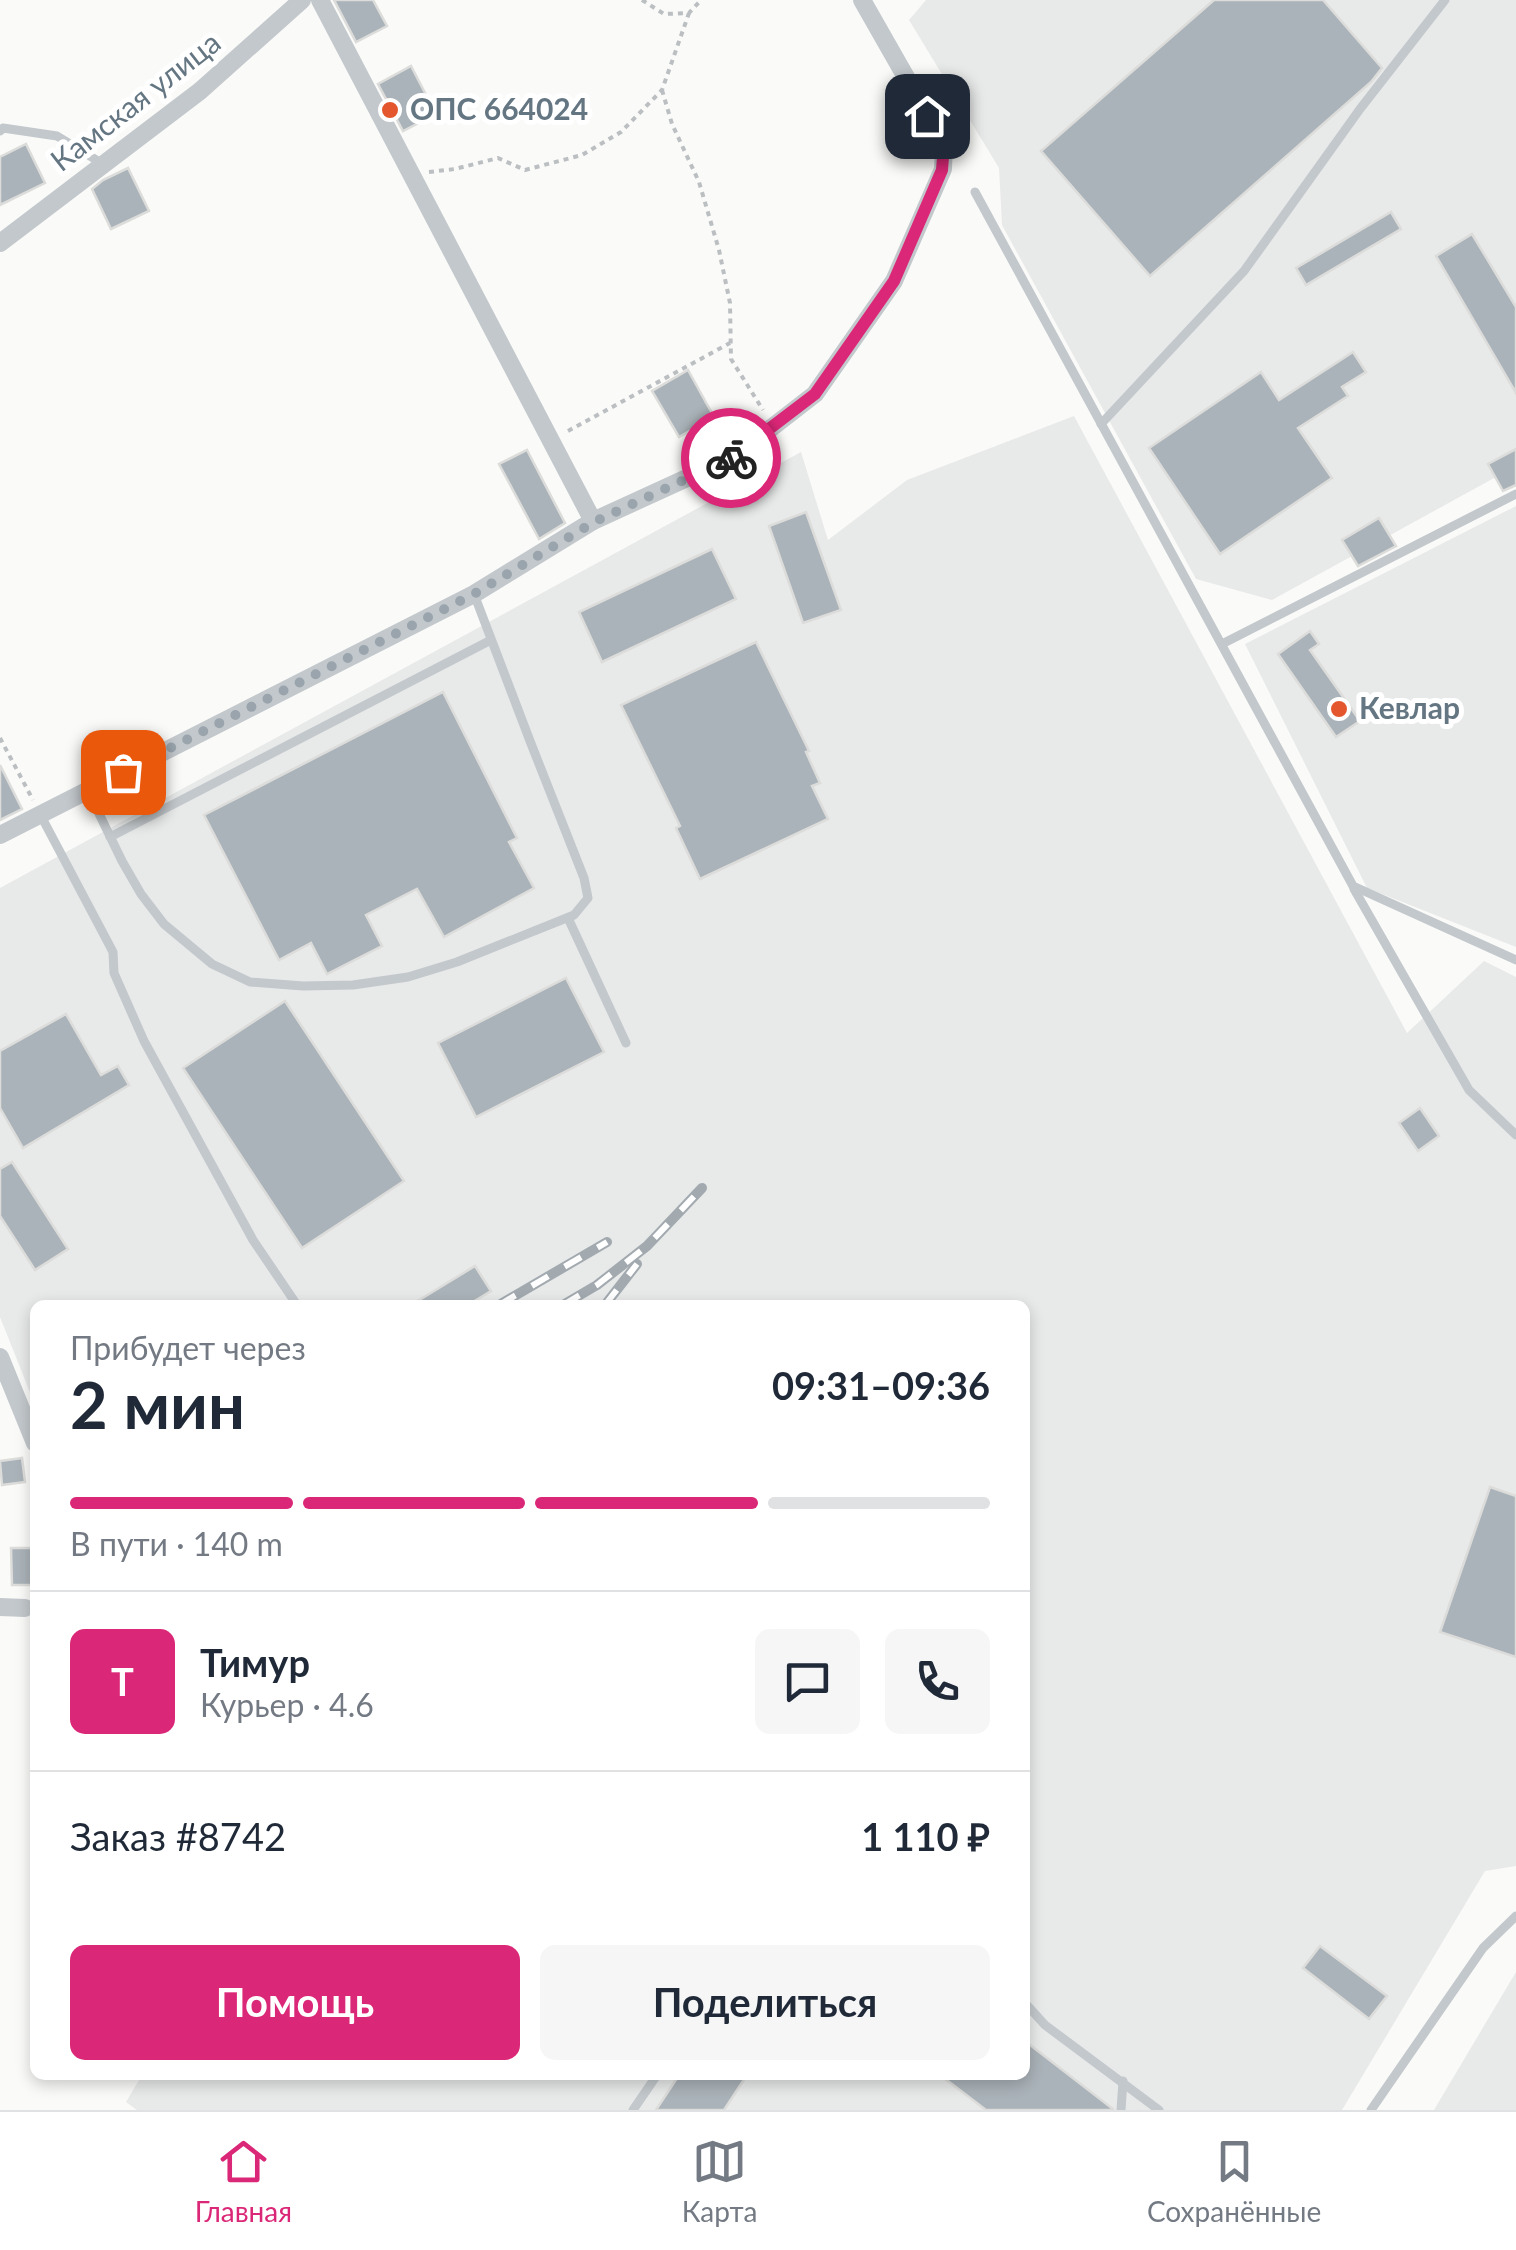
<!DOCTYPE html>
<html lang="ru">
<meta charset="utf-8">
<style>
:root{--surface:#fff;--page:#f6f6f7;--text:#1f2937;--muted:#747a83;--line:#e0e1e3;--accent:#db2777}
body{margin:0;font-family:Lato,sans-serif;background:var(--page);color:var(--text);height:100vh;display:flex;flex-direction:column;font-size:38px;white-space:nowrap}
*{box-sizing:border-box;margin:0}
p{font-size:32px;color:var(--muted)}
.icon{flex:none;width:55px;height:55px;fill:none;stroke:currentColor;stroke-width:2;stroke-linecap:round;stroke-linejoin:round}
.map{position:relative;flex:1;overflow:hidden}
.side{position:absolute;left:30px;top:1300px;width:1000px;height:780px;display:flex;flex-direction:column;background:var(--surface);border-radius:15px;box-shadow:0 5px 15px #0003}
.side>*{flex:none}
.pin{position:absolute;display:grid;place-items:center;width:85px;height:85px;color:#fff;margin:-42px;border-radius:20px;box-shadow:0 5px 15px #0006}
.courier{position:absolute;display:grid;place-items:center;width:100px;height:100px;margin:-50px;border:8px solid #db2777;border-radius:50%;background:#fff;color:#222;box-shadow:0 2px 12px #0007}
.head em{font-style:normal;font-weight:700}
.head div{display:flex;flex-direction:column-reverse}
.head{display:flex;align-items:center;justify-content:space-between;height:170px;padding:0 40px}
h1{font-size:65px;font-weight:700;line-height:75px}
.bar{display:grid;grid-template-columns:repeat(4,1fr);gap:15px 10px;align-content:center;height:120px;padding:0 40px}
.bar i{height:12px;border-radius:8px;background:var(--line)}
.bar .active{background:var(--accent)}
.bar p{grid-column:span 4}
.line{display:flex;align-items:center;gap:25px;padding:0 40px;border-top:2px solid var(--line)}
.line div{flex:1}
.round{display:grid;place-items:center;flex:none;width:105px;height:105px;border-radius:15px;background:var(--page)}
.primary-button{display:flex;gap:20px;margin-top:auto;padding:20px 40px}
.primary-button a{flex:1;height:115px;border-radius:15px;background:var(--accent);color:#fff;font-size:40px;font-weight:700;line-height:115px;text-align:center}
.primary-button a+a{background:var(--page);color:var(--text)}
.menu{display:flex;justify-content:space-around;align-items:center;height:140px;border-top:2px solid var(--line);background:var(--surface);font-size:28px;color:var(--muted)}
.menu a{display:grid;justify-items:center;gap:5px}
.menu .active{color:var(--accent)}
.map>svg:first-child{display:block}
.built{fill:#e8e9e9}
.building{fill:#aab3b9;stroke:#dcdcda;stroke-width:2.5}
.lines{fill:none;stroke-linecap:round;stroke-linejoin:round}
.path{stroke:#bbbfc2;stroke-width:4;stroke-dasharray:5 5;stroke-linecap:butt}
.lane{stroke:#c3c8cc;stroke-width:9}
.street{stroke:#c3c8cc;stroke-width:18}
.rail-casing{stroke:#a2aab0;stroke-width:10}
.rail{stroke:#fff;stroke-width:6;stroke-dasharray:19;stroke-linecap:butt}
.done{stroke:#99a4ac;stroke-width:10;stroke-dasharray:0 18}
.route{stroke:#db2777;stroke-width:12}
.poi-dot{fill:#e4572e;stroke:#fff;stroke-width:4}
.labels{text-anchor:middle;stroke-width:10;stroke-linejoin:round;paint-order:stroke}
.street-label{font-size:30px;fill:#657683;stroke:#fff}
.poi-label{font-size:30px;font-weight:bold;fill:#657683;stroke:#fff;text-anchor:start}
</style>
<div class="map">
<svg width="1516" height="2110" viewBox="0 0 1516 2110">
<rect width="100%" height="100%" fill="#fafaf8"/>
<!-- built -->
<g class="built">
<path d="M 926,0 L 1516,0 L 1516,466 L 1272,600 L 1196,579 L 1002,225 L 999,168 L 909,20 Z"/>
<path d="M 1074,416 L 1407,1033 L 1484,961 L 1516,977 L 1516,1866 L 1485,1871 L 1342,2110 L 137,2110 L 126,2102 L 142,2075 L 1025,2075 L 1025,1305 L 35,1305 L 35,1405 L 0,1317 L 0,888 L 801,452 L 828,540 L 907,480 Z"/>
<path d="M 1516,506 L 1516,947 L 1367,888 L 1245,644 Z"/>
<path d="M 1516,1972 L 1516,2110 L 1434,2110 Z"/>
</g>
<!-- building -->
<g class="building">
<path d="M 334,0 L 373,0 L 387,26 L 356,42 Z"/>
<path d="M 1214,0 L 1323,0 L 1382,68 L 1371,82 L 1150,276 L 1041,151 Z"/>
<path d="M 411,66 L 436,114 L 403,131 L 378,84 Z"/>
<path d="M 26,144 L 45,183 L 0,205 L 0,157 Z"/>
<path d="M 128,168 L 149,211 L 111,229 L 92,189 L 103,180 Z"/>
<path d="M 1391,212 L 1401,229 L 1306,285 L 1296,268 Z"/>
<path d="M 1472,234 L 1516,307 L 1516,393 L 1436,256 Z"/>
<path d="M 1353,352 L 1366,372 L 1342,387 L 1348,396 L 1298,428 L 1332,478 L 1220,554 L 1149,448 L 1261,372 L 1279,400 Z"/>
<path d="M 688,370 L 714,417 L 679,437 L 652,391 Z"/>
<path d="M 1516,449 L 1516,485 L 1503,491 L 1488,464 Z"/>
<path d="M 527,450 L 565,523 L 539,539 L 499,464 Z"/>
<path d="M 806,512 L 841,610 L 803,623 L 769,526 Z"/>
<path d="M 1379,518 L 1396,546 L 1358,566 L 1342,540 Z"/>
<path d="M 712,549 L 736,599 L 602,662 L 579,612 Z"/>
<path d="M 1310,631 L 1319,644 L 1310,650 L 1360,721 L 1336,737 L 1278,654 Z"/>
<path d="M 756,642 L 809,751 L 806,752 L 820,783 L 812,786 L 828,819 L 700,879 L 676,828 L 680,826 L 621,705 Z"/>
<path d="M 443,692 L 517,838 L 509,842 L 534,888 L 444,937 L 417,889 L 366,915 L 382,946 L 327,974 L 311,943 L 279,960 L 204,815 Z"/>
<path d="M 0,765 L 22,809 L 0,820 Z"/>
<path d="M 566,978 L 604,1052 L 476,1117 L 438,1043 Z"/>
<path d="M 285,1001 L 404,1181 L 302,1248 L 183,1068 Z"/>
<path d="M 66,1014 L 101,1075 L 118,1066 L 129,1085 L 23,1148 L 0,1108 L 0,1051 Z"/>
<path d="M 1420,1108 L 1439,1136 L 1418,1151 L 1399,1123 Z"/>
<path d="M 12,1162 L 68,1249 L 35,1270 L 0,1216 L 0,1169 Z"/>
<path d="M 475,1266 L 491,1291 L 468,1305 L 411,1305 Z"/>
<path d="M 22,1458 L 25,1482 L 2,1485 L 0,1461 Z"/>
<path d="M 1490,1487 L 1516,1496 L 1516,1657 L 1440,1632 Z"/>
<path d="M 11,1548 L 35,1548 L 35,1585 L 12,1585 Z"/>
<path d="M 1320,1946 L 1387,1996 L 1369,2019 L 1303,1968 Z"/>
<path d="M 1025,2041 L 1113,2109 L 1113,2110 L 986,2110 L 940,2075 L 1025,2075 Z"/>
<path d="M 679,2075 L 747,2075 L 724,2110 L 656,2110 Z"/>
</g>
<g class="lines">
<!-- path -->
<g class="path">
<path d="M 642,0 L 664,14 L 689,13 L 701,0"/>
<path d="M 662,90 L 672,124 L 699,182 L 719,250 L 730,303 L 731,359 L 763,410"/>
<path d="M 429,172 L 455,169 L 498,158 L 525,170 L 582,155 L 621,132 L 662,90 L 689,13"/>
<path d="M 568,431 L 730,343"/>
<path d="M 0,738 L 33,800"/>
</g>
<!-- lane -->
<g class="lane">
<path d="M 0,131 L 3,128 L 57,136 L 103,164"/>
<path d="M 975,192 L 1353,886 L 1516,960"/>
<path d="M 1101,424 L 1244,271 L 1360,109 L 1445,0"/>
<path d="M 1222,644 L 1516,494"/>
<path d="M 88,791 L 122,861 L 141,894 L 164,924 L 212,964 L 250,982 L 303,986 L 353,985 L 408,977 L 457,962 L 574,915 L 588,898 L 584,878 L 530,741 L 474,594"/>
<path d="M 40,814 L 113,952 L 114,973 L 144,1041 L 253,1240 L 297,1305"/>
<path d="M 110,837 L 491,640"/>
<path d="M 1354,889 L 1469,1090 L 1516,1135"/>
<path d="M 568,918 L 626,1043"/>
<path d="M 1025,2003 L 1045,2025 L 1159,2110"/>
<path d="M 633,2110 L 657,2075"/>
<path d="M 1121,2110 L 1123,2081"/>
<path d="M 1371,2110 L 1483,1948 L 1516,1916"/>
</g>
<!-- street -->
<g class="street">
<path d="M 320,0 L 593,521"/>
<path d="M 0,243 L 200,91 L 302,0"/>
<path d="M 0,835 L 474,594 L 593,521 L 735,456 L 815,394 L 894,281 L 943,169 L 944,144 L 862,0"/>
<path d="M 0,1357 L 35,1443"/>
<path d="M 0,1607 L 25,1608"/>
</g>
<!-- rail casing -->
<g class="rail-casing">
<g id="rail">
<path d="M 499,1305 L 607,1242"/>
<path d="M 563,1305 L 597,1285 L 647,1246 L 702,1188"/>
<path d="M 605,1305 L 637,1264"/>
</g>
</g>
<!-- rail -->
<use href="#rail" class="rail"/>
</g>
<g class="lines">
<!-- done -->
<path class="done" d="M 123,772 L 474,594 L 594,522 L 731,458"/>
<!-- route -->
<path class="route" d="M 731,458 L 815,394 L 894,281 L 942,170 L 944,144 L 927,116"/>
</g>
<!-- markers -->
<g class="poi-dot">
<circle cx="390" cy="110" r="10"/>
<circle cx="1339" cy="709" r="10"/>
</g>
<g class="labels">
<!-- street labels -->
<g class="street-label">
<text transform="translate(136 102) rotate(-38)" y="10">Камская улица</text>
</g>
<!-- poi labels -->
<g class="poi-label">
<text x="410" y="120">ОПС 664024</text>
<text x="1359" y="719">Кевлар</text>
</g>
</g>
</svg>
<div class="pin" style="left:123px;top:772px;background:#ea580c"><svg class="icon" aria-label="bag" viewBox="0 0 24 24"><path d="M5 8h14l-1 12H6zM9 8a3 3 0 0 1 6 0"/></svg></div>
<div class="pin" style="left:927px;top:116px;background:#1f2937"><svg class="icon" aria-label="home" viewBox="0 0 24 24"><path d="M3 11l9-7 9 7M6 9v11h12V9"/></svg></div>
<div class="courier" style="left:731px;top:458px"><svg class="icon" aria-label="bike" viewBox="0 0 24 24"><circle cx="6" cy="16" r="4"/><circle cx="18" cy="16" r="4"/><path d="M6 16l4-8h5l3 8M10 8l3 8H6M13 5h3"/></svg></div>
<section class="side">
<div class="head"><div><h1>2 мин</h1><p>Прибудет через</p></div><em>09:31–09:36</em></div>
<div class="bar"><i class="active"></i><i class="active"></i><i class="active"></i><i></i><p>В пути · 140 m</p></div>
<div class="line" style="height:180px"><b class="round" style="background:var(--accent);color:#fff">Т</b><div><b>Тимур</b><p>Курьер · 4.6</p></div><a class="round"><svg class="icon" aria-label="chat" viewBox="0 0 24 24"><path d="M4 5h16v11H9l-5 4z"/></svg></a><a class="round"><svg class="icon" aria-label="phone" viewBox="0 0 24 24"><path d="M5 4h4l2 5-3 2q2 4 5 5l2-3 5 2v4C11 20 4 13 5 4z"/></svg></a></div>
<div class="line" style="height:130px"><div>Заказ #8742</div><b>1 110 ₽</b></div>
<div class="primary-button"><a>Помощь</a><a>Поделиться</a></div>
</section>
</div>
<nav class="menu">
<a class="active"><svg class="icon" aria-label="home" viewBox="0 0 24 24"><path d="M3 11l9-7 9 7M6 9v11h12V9"/></svg>Главная</a>
<a><svg class="icon" aria-label="map" viewBox="0 0 24 24"><path d="M3 6l6-2 6 2 6-2v14l-6 2-6-2-6 2zM9 4v14M15 6v14"/></svg>Карта</a>
<a><svg class="icon" aria-label="saved" viewBox="0 0 24 24"><path d="M7 4h10v16l-5-4-5 4z"/></svg>Сохранённые</a>
</nav>
